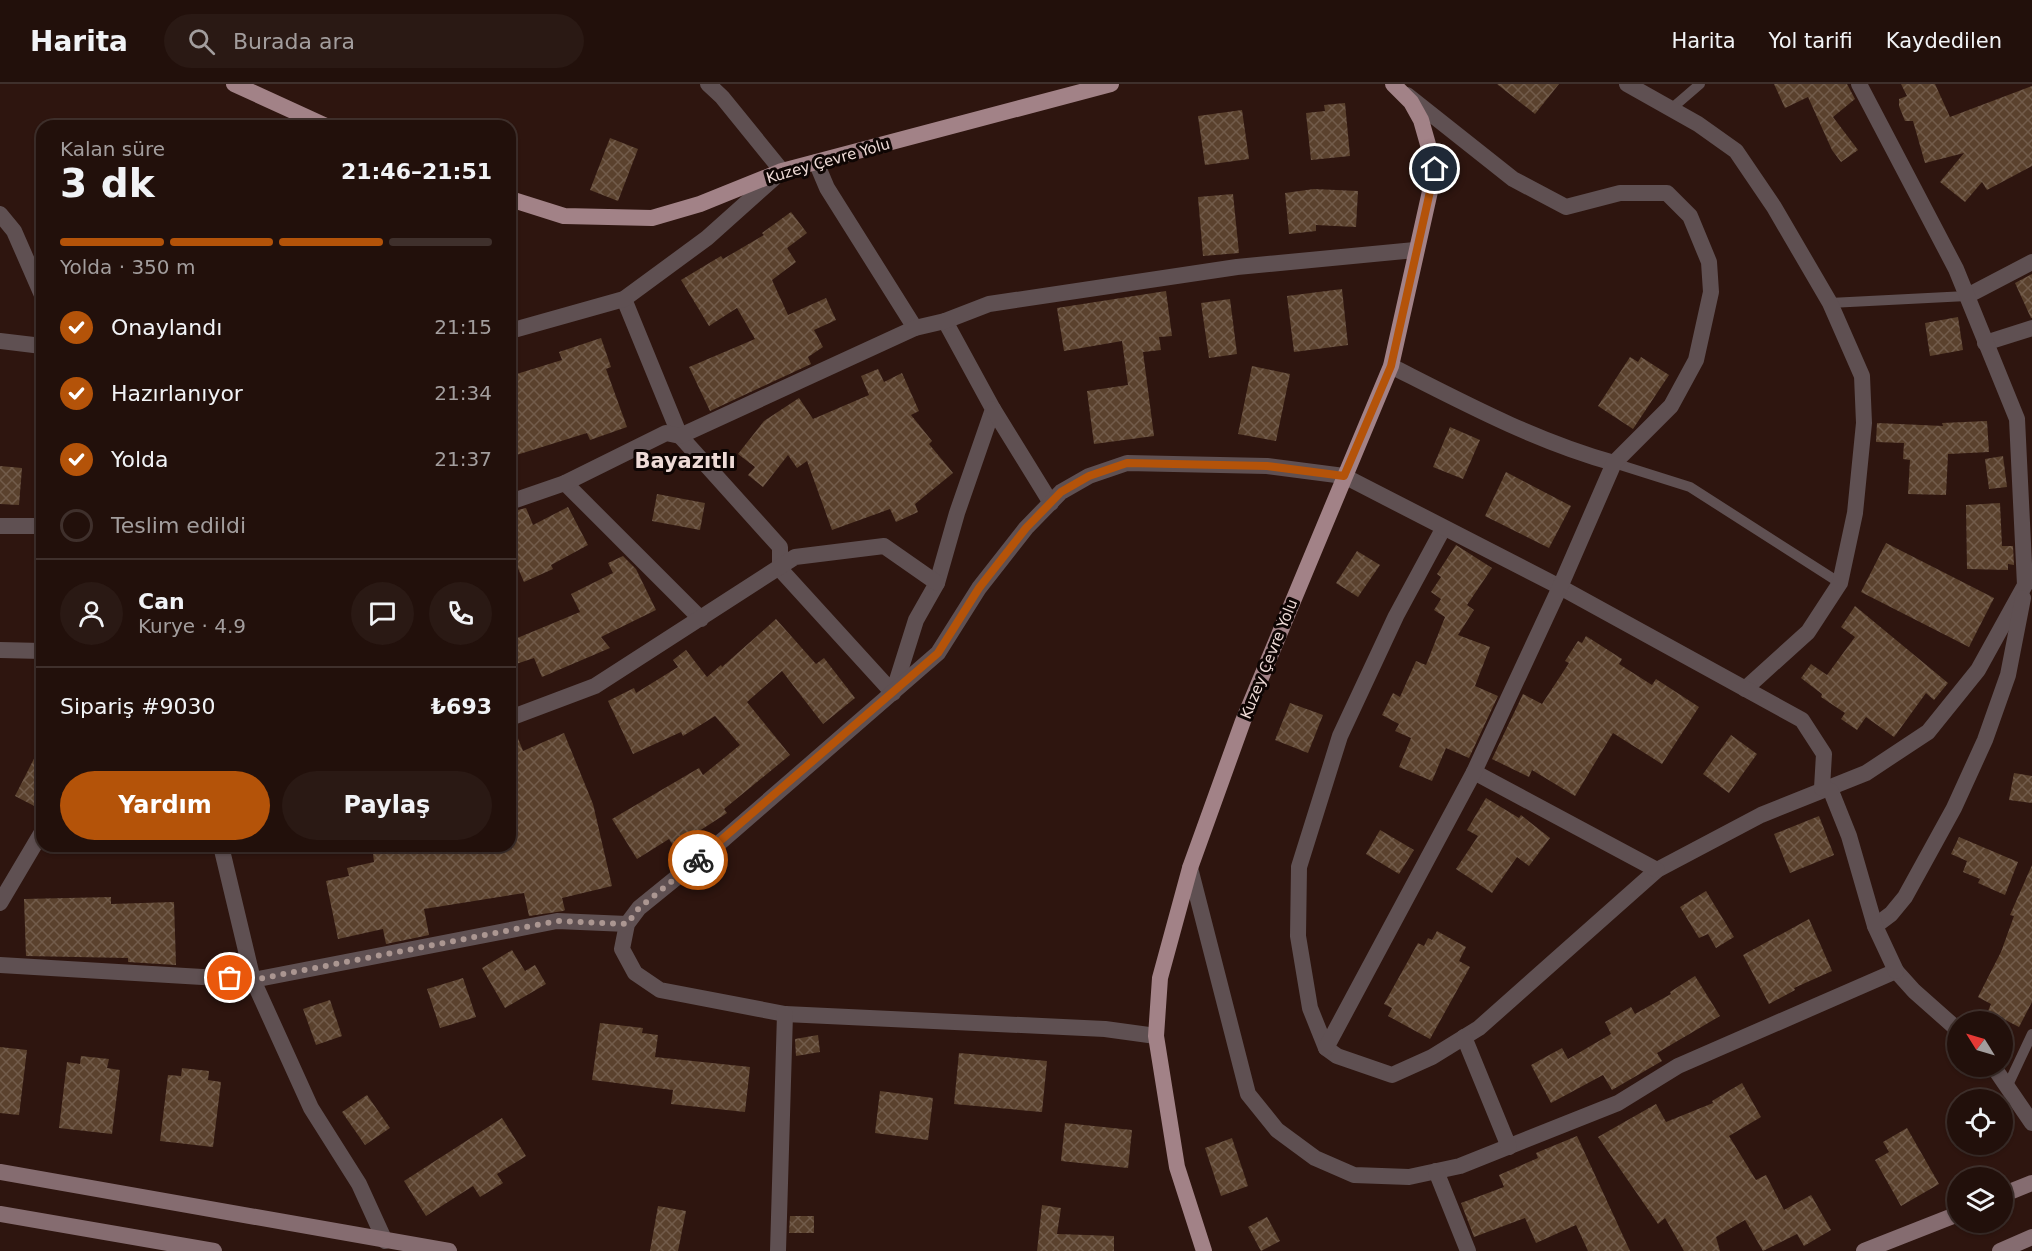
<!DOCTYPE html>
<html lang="tr">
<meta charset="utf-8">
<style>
:root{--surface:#22100b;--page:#2a1914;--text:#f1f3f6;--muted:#a29d9d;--line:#3f302c;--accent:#b45309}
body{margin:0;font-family:"DejaVu Sans",sans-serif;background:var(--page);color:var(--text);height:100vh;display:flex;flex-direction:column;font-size:22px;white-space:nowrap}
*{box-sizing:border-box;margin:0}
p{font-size:20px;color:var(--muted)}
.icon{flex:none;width:33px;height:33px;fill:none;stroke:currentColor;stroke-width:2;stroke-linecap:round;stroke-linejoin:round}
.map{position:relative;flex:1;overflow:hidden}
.sheet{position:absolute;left:36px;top:36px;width:480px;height:732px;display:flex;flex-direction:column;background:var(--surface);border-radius:18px;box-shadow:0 2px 4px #0004,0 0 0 2px var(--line)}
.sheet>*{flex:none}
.needle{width:39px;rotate:307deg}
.controls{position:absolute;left:1947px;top:927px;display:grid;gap:12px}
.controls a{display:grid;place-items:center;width:66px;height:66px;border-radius:50%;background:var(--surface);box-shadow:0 2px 4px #0004,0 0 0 2px var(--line);font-size:30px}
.pin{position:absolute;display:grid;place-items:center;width:51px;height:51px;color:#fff;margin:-26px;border:3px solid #fff;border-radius:50%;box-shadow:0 2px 6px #0007}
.courier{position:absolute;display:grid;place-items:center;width:60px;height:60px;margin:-30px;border:4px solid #b45309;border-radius:50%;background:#fff;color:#222;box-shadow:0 2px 8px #0007}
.summary em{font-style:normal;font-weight:600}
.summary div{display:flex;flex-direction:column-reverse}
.summary{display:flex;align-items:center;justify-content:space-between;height:102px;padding:0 24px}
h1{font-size:39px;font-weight:600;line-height:45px}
.bar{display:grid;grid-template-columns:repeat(4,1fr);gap:9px 6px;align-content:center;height:72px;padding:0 24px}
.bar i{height:8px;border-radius:4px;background:var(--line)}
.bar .active{background:var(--accent)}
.bar p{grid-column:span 4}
.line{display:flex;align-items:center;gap:15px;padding:0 24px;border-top:2px solid var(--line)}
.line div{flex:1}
.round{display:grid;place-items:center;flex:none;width:63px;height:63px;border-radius:32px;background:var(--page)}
ol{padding:0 24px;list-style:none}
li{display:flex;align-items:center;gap:18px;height:66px}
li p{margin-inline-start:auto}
li .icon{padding:6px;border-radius:50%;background:var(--accent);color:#fff;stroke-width:4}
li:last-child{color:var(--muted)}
li i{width:33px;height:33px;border:3px solid var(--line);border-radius:50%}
.action{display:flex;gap:12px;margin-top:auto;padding:12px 24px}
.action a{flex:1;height:69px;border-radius:36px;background:var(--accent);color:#fff;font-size:24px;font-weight:600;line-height:69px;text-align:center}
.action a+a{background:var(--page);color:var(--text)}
header{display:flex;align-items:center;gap:36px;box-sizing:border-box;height:84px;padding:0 30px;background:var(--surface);border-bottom:2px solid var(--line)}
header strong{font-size:28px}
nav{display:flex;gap:33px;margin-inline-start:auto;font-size:21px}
.search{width:420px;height:54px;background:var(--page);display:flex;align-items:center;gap:15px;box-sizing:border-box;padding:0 21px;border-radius:33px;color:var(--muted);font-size:22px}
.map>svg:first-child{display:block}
.building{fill:url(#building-cross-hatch)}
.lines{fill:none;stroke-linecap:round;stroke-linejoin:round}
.service{stroke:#5f5052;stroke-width:10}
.minor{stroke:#5f5052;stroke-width:16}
.tertiary{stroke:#5f5052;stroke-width:16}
.secondary{stroke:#856c70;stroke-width:16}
.primary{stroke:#a28287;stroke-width:16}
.done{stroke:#ab9691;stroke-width:6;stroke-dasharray:0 10.8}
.route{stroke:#b45309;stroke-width:8}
.labels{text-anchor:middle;stroke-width:6;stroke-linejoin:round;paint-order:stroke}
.street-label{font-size:15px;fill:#eedbd7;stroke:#0e0503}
.district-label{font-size:21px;font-weight:bold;fill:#eedbd7;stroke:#0e0503}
</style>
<header>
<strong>Harita</strong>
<div class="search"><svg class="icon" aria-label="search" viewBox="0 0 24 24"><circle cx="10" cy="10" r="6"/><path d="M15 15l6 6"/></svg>Burada ara</div>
<nav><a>Harita</a><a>Yol tarifi</a><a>Kaydedilen</a></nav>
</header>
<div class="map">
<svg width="2032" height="1167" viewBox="0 0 2032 1167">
<defs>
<pattern id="building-cross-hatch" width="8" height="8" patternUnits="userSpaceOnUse" patternTransform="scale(1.5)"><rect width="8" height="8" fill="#5a412d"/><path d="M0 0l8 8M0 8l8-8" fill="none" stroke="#725c4b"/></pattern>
</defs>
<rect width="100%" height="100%" fill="#2e150f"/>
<!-- building -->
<g class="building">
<path d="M 1497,0 L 1559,0 L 1535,30 Z"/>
<path d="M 1774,0 L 1847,0 L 1855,15 L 1833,33 L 1858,66 L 1841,78 L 1832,66 L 1808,13 L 1785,24 Z"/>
<path d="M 1901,0 L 1935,0 L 1950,33 L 2032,2 L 2032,82 L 1987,106 L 1982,98 L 1965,118 L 1940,98 L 1964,69 L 1925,79 L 1913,37 L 1905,37 L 1899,22 L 1899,15 L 1907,12 Z"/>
<path d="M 1345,19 L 1350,72 L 1311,76 L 1306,29 L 1325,27 L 1324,21 Z"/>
<path d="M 1242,26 L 1249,75 L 1205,81 L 1198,32 Z"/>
<path d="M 610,54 L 638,65 L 618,117 L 590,106 Z"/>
<path d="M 1314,105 L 1358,107 L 1356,143 L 1316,141 L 1316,147 L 1289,150 L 1285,109 Z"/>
<path d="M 1233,110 L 1239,169 L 1203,172 L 1198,113 Z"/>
<path d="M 791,128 L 807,149 L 787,164 L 796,178 L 772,196 L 788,231 L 826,214 L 836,236 L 814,246 L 823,263 L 808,273 L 811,280 L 710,327 L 689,283 L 755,255 L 737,224 L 709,242 L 681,196 L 721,172 L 723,175 L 764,151 L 762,149 Z"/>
<path d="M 2032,190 L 2032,234 L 2031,234 L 2015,199 Z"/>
<path d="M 1342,205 L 1348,261 L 1294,268 L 1287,212 Z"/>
<path d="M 1166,207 L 1172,252 L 1159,253 L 1161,266 L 1143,268 L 1154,352 L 1094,360 L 1087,307 L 1128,301 L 1122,257 L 1064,267 L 1057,224 Z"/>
<path d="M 1230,215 L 1237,270 L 1209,274 L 1201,219 Z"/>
<path d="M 1958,233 L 1963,266 L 1930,272 L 1925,239 Z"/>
<path d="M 601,254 L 611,283 L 606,285 L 627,343 L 590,356 L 587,349 L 510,373 L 510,292 L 562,276 L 559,268 Z"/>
<path d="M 1630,273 L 1638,278 L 1641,273 L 1669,291 L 1633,345 L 1598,322 Z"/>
<path d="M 1252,282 L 1290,290 L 1276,357 L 1238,350 Z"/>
<path d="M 878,285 L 884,298 L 902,289 L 919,327 L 911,331 L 932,357 L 929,360 L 953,389 L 915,420 L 918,428 L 896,438 L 890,425 L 832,446 L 807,377 L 797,384 L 788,371 L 763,403 L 748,391 L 755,383 L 738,370 L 764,337 L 799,314 L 813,335 L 869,311 L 861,292 Z"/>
<path d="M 1987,337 L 1989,368 L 1948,370 L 1946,411 L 1908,410 L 1910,376 L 1903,375 L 1904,359 L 1876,358 L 1877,339 L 1943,342 L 1942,339 Z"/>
<path d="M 1450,343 L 1480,356 L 1463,395 L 1433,383 Z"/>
<path d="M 2003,372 L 2007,403 L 1989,405 L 1985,375 Z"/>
<path d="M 0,382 L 22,384 L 19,421 L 0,420 Z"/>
<path d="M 1506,388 L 1571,422 L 1549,464 L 1485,432 Z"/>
<path d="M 657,410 L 705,419 L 700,446 L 652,437 Z"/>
<path d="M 2000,419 L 2002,462 L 2013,462 L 2014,481 L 2008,480 L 2008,486 L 1967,485 L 1966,421 Z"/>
<path d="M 568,423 L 588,461 L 551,481 L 553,485 L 524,498 L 510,466 L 510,428 L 526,424 L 533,441 Z"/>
<path d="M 1886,459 L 1994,514 L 1969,563 L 1861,508 Z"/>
<path d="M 1456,461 L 1492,484 L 1467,521 L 1474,526 L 1458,551 L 1490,563 L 1475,602 L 1498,612 L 1469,674 L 1446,664 L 1432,697 L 1399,683 L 1411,654 L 1395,647 L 1399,640 L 1382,631 L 1393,609 L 1400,613 L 1416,577 L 1426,581 L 1445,533 L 1434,526 L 1441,515 L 1431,508 L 1441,493 L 1437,490 Z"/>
<path d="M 1357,467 L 1380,481 L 1358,513 L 1336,499 Z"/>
<path d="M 623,472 L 636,485 L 656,526 L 601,553 L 610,564 L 542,593 L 534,574 L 510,582 L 510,557 L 580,528 L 571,510 L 613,489 L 608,479 Z"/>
<path d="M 1855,522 L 1948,599 L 1934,616 L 1926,609 L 1894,653 L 1866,633 L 1857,646 L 1841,635 L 1845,629 L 1821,613 L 1822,610 L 1801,594 L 1811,580 L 1827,591 L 1855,553 L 1841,543 Z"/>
<path d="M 776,535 L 816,580 L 824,574 L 855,614 L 823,640 L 782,587 L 747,618 L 790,671 L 724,725 L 727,729 L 693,751 L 699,761 L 682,775 L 669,755 L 637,775 L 612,735 L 699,684 L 703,691 L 740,661 L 715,632 L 683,652 L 681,648 L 633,670 L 608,617 L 634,604 L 636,609 L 678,583 L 673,576 L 686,566 L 707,593 L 721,581 L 722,583 Z"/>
<path d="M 1586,552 L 1622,575 L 1619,580 L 1652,601 L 1656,595 L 1699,623 L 1662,680 L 1613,649 L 1575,712 L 1532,686 L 1529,693 L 1492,675 L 1523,610 L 1542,620 L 1569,579 L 1565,577 L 1578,557 L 1582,559 Z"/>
<path d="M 1290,619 L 1323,631 L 1308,669 L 1275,656 Z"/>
<path d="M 510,644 L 514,644 L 523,667 L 564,649 L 593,720 L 612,802 L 562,814 L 565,826 L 563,827 L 529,832 L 524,809 L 424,825 L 429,851 L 386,860 L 383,845 L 338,855 L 326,797 L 349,792 L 347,784 L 374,778 L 372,762 L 510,762 L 510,743 L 517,741 L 510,722 Z"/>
<path d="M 1731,651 L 1757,670 L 1729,709 L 1703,690 Z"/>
<path d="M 42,659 L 42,726 L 15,712 Z"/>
<path d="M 2014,689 L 2032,692 L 2032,719 L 2009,716 Z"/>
<path d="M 1486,714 L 1519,734 L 1521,731 L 1550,754 L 1529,782 L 1517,773 L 1492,809 L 1456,785 L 1478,752 L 1467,746 Z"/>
<path d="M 1819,732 L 1834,771 L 1790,789 L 1774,750 Z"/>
<path d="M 1380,746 L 1414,766 L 1399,790 L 1366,770 Z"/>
<path d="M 1959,753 L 2018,778 L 2005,811 L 1978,799 L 1980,795 L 1963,788 L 1967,777 L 1951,770 Z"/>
<path d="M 2032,781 L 2032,918 L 2019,943 L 1988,927 L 1991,920 L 1978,913 L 2001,868 L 2014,832 L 2010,831 Z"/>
<path d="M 1706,807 L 1734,853 L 1716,864 L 1708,850 L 1699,854 L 1680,823 Z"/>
<path d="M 111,813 L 111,820 L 174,818 L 176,881 L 128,878 L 128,874 L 26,872 L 24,815 Z"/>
<path d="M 1809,835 L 1832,887 L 1794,904 L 1795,906 L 1769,920 L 1743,871 Z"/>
<path d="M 1437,847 L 1466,863 L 1459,877 L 1470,883 L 1430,955 L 1388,932 L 1392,924 L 1384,920 L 1418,859 L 1424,862 L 1428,854 L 1432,856 Z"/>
<path d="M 512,866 L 525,887 L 535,881 L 546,900 L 505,924 L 482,884 Z"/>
<path d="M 1695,892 L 1720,932 L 1657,969 L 1662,977 L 1612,1006 L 1603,991 L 1551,1019 L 1531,981 L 1562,964 L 1568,975 L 1611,950 L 1605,938 L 1631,923 L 1635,930 L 1671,910 L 1670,908 Z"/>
<path d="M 463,894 L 476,933 L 440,944 L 427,905 Z"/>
<path d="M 330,916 L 342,952 L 316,961 L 303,925 Z"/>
<path d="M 600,939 L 643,944 L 642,949 L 658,951 L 655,973 L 750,983 L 745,1028 L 671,1020 L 673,1006 L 592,996 Z"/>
<path d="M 818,951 L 820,968 L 796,972 L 795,955 Z"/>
<path d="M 0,963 L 27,966 L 19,1031 L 0,1029 Z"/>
<path d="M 959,969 L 1047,977 L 1042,1028 L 954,1020 Z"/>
<path d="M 81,972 L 109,975 L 107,984 L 120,986 L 112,1050 L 59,1044 L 67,978 L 80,980 Z"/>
<path d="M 182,984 L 209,987 L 208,996 L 221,998 L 213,1063 L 160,1057 L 168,991 L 181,992 Z"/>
<path d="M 1742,999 L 1761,1033 L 1729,1052 L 1756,1096 L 1766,1091 L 1784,1126 L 1811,1111 L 1831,1146 L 1804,1162 L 1797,1150 L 1763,1167 L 1745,1136 L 1716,1153 L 1720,1167 L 1684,1167 L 1665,1134 L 1658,1140 L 1598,1053 L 1656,1020 L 1666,1038 L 1713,1019 L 1712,1017 Z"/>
<path d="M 880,1007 L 933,1014 L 928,1056 L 875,1049 Z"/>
<path d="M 367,1011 L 390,1044 L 365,1061 L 342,1028 Z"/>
<path d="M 502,1034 L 526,1072 L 497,1090 L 503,1099 L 480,1113 L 473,1102 L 426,1132 L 404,1097 Z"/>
<path d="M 1065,1039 L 1132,1046 L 1128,1084 L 1061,1077 Z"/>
<path d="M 1907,1044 L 1939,1100 L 1901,1122 L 1875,1076 L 1889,1068 L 1883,1058 Z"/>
<path d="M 1577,1052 L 1630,1167 L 1588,1167 L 1576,1141 L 1536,1159 L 1525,1134 L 1474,1153 L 1461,1119 L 1504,1103 L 1499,1091 L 1538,1074 L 1536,1069 Z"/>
<path d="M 1232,1054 L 1248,1102 L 1221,1112 L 1205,1064 Z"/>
<path d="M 1042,1121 L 1061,1124 L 1057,1150 L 1114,1152 L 1114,1167 L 1037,1167 Z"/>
<path d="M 658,1122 L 686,1127 L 678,1167 L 650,1167 Z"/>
<path d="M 790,1132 L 814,1132 L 814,1149 L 789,1149 Z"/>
<path d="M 1267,1133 L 1280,1157 L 1261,1167 L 1248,1143 Z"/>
</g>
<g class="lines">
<!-- service -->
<g class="service">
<path d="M 1671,25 L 1700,0"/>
<path d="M 1830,219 L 1967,212"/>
<path d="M 1614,379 L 1690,403 L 1840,499"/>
<path d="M 2008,1001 L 2032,950"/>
</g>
<!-- minor -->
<g class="minor">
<path d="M 1627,0 L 1698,40 L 1736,67 L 1774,123 L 1830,219 L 1862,292 L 1864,339 L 1855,429 L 1840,499 L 1808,548 L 1745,605"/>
<path d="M 816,78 L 827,104 L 915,244"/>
<path d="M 1967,212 L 2032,178"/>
<path d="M 624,215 L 680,352 L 780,463 L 780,485 L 893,609 L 916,536 L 937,499 L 957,429 L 993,325 L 945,237"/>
<path d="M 510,247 L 624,215 L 707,154 L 782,87 L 722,13 L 708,0"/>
<path d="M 0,257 L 42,262"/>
<path d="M 1985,259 L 2032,244"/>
<path d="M 1391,282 C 1464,319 1535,357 1614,379"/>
<path d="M 993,325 L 1051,419"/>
<path d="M 565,399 L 701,535"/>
<path d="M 510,418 L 565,399 L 666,349 L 680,352 L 915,244 L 945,237 L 989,220 L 1237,183 L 1415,166"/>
<path d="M 0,442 L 42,442"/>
<path d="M 1443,445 L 1396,532 L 1340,652 L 1299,783 L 1298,852 L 1310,924 L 1326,964 L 1337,972 L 1392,991 L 1432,973 L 1479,944 L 1657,786 L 1761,731 L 1866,689 L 1928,648 L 1978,586 L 2025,501 L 2017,335 L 1956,185 L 1859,0"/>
<path d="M 0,566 L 42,567"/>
<path d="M 510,634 L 595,602 L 795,473 L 884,462 L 937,499"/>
<path d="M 1474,688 L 1657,786"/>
<path d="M 1190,784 L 1248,1010 L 1277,1046 L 1315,1074 L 1354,1091 L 1409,1093 L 1460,1082 L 1618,1019 L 1678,982 L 1896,887 L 1914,907 L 1958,946"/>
<path d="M 0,819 L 42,748"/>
<path d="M 1875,842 L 1891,830 L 1905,813 L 1954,724 L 1985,656 L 2008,591 L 2023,514"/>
<path d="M 0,881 L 253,896 L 557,837 L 627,840"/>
<path d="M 1156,952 L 1105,945 L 785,930 L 660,906 L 635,889 L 622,865 L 627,840 L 639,824 L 724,755 L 938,569 L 979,504 L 1026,444 L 1061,408 L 1089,392 L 1127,379 L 1267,382 L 1344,392 L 1560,503 L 1802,636 L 1824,670 L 1822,704 L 1831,707 L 1849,752 L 1875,842 L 1896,887"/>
<path d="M 1464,953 L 1509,1063"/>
<path d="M 1326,964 L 1474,688 L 1560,503 L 1614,379 L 1671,322 L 1696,276 L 1711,208 L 1709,178 L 1690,132 L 1667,109 L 1620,109 L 1566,123 L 1513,95 L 1407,11"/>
<path d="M 1993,982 L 2032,1039"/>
<path d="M 1436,1087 L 1468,1167"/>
<path d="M 778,1167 L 785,930"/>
</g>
<!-- tertiary -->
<g class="tertiary">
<path d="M 0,130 L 14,147 L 42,211"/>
<path d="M 221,762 L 253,896 L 311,1024 L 359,1100 L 385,1157"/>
</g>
<!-- secondary -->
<g class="secondary">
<path d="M 0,1088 L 449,1167"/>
<path d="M 2002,1111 L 2032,1099"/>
<path d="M 0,1130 L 214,1167"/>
<path d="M 1864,1167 L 1958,1130"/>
<path d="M 2000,1167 L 2032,1153"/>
</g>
<!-- primary -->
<g class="primary">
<path d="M 234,0 L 326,42"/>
<path d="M 510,115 L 564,132 L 652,134 L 700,120 L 782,87 L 1111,0"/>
<path d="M 1204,1167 L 1177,1083 L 1156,952 L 1160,894 L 1190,784 L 1243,637 L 1391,282 L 1435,85 L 1421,36 L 1411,18 L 1393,0"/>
</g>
</g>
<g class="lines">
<!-- done -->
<path class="done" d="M 230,894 L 253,896 L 557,837 L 627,840 L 639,824 L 698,776"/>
<!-- route -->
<path class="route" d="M 698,776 L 938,569 L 979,504 L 1026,444 L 1061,408 L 1089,392 L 1127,379 L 1267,382 L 1344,392 L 1391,282 L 1435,85"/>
</g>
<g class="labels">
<!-- street labels -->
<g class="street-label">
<text transform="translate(828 77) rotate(-16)" y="5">Kuzey Çevre Yolu</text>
<text transform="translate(1269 575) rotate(-68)" y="5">Kuzey Çevre Yolu</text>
</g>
<!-- district labels -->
<g class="district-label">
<text x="685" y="384">Bayazıtlı</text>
</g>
</g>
</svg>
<div class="controls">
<a><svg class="needle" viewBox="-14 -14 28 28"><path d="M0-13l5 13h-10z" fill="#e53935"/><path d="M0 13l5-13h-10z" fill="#a29d9d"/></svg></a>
<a><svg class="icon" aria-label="locate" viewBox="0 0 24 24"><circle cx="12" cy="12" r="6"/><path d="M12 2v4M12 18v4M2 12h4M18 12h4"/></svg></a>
<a><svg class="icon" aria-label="layers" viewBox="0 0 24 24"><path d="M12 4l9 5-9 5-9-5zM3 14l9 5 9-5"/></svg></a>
</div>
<div class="pin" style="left:230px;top:894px;background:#ea580c"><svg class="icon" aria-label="bag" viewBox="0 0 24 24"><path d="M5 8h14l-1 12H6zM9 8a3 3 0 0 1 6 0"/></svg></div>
<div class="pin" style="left:1435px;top:85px;background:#1f2937"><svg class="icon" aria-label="home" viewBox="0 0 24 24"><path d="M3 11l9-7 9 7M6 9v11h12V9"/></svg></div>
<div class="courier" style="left:698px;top:776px"><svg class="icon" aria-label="bike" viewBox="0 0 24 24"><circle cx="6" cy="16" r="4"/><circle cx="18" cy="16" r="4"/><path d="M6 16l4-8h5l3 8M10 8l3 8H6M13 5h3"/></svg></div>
<section class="sheet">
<div class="summary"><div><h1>3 dk</h1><p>Kalan süre</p></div><em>21:46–21:51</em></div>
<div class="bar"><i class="active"></i><i class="active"></i><i class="active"></i><i></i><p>Yolda · 350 m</p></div>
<ol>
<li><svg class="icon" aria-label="check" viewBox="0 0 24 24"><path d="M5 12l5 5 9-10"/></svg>Onaylandı<p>21:15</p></li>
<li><svg class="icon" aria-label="check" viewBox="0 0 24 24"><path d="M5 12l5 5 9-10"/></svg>Hazırlanıyor<p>21:34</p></li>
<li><svg class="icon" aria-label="check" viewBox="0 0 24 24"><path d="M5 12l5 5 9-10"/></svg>Yolda<p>21:37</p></li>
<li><i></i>Teslim edildi</li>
</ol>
<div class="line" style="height:108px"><a class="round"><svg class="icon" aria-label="person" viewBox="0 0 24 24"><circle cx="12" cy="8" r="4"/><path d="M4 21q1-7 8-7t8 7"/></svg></a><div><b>Can</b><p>Kurye · 4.9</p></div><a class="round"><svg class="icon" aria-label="chat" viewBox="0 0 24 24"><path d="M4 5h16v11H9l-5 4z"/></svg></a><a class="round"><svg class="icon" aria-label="phone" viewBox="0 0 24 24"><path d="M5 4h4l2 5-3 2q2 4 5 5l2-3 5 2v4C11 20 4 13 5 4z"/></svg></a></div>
<div class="line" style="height:78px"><div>Sipariş #9030</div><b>₺693</b></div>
<div class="action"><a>Yardım</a><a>Paylaş</a></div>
</section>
</div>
